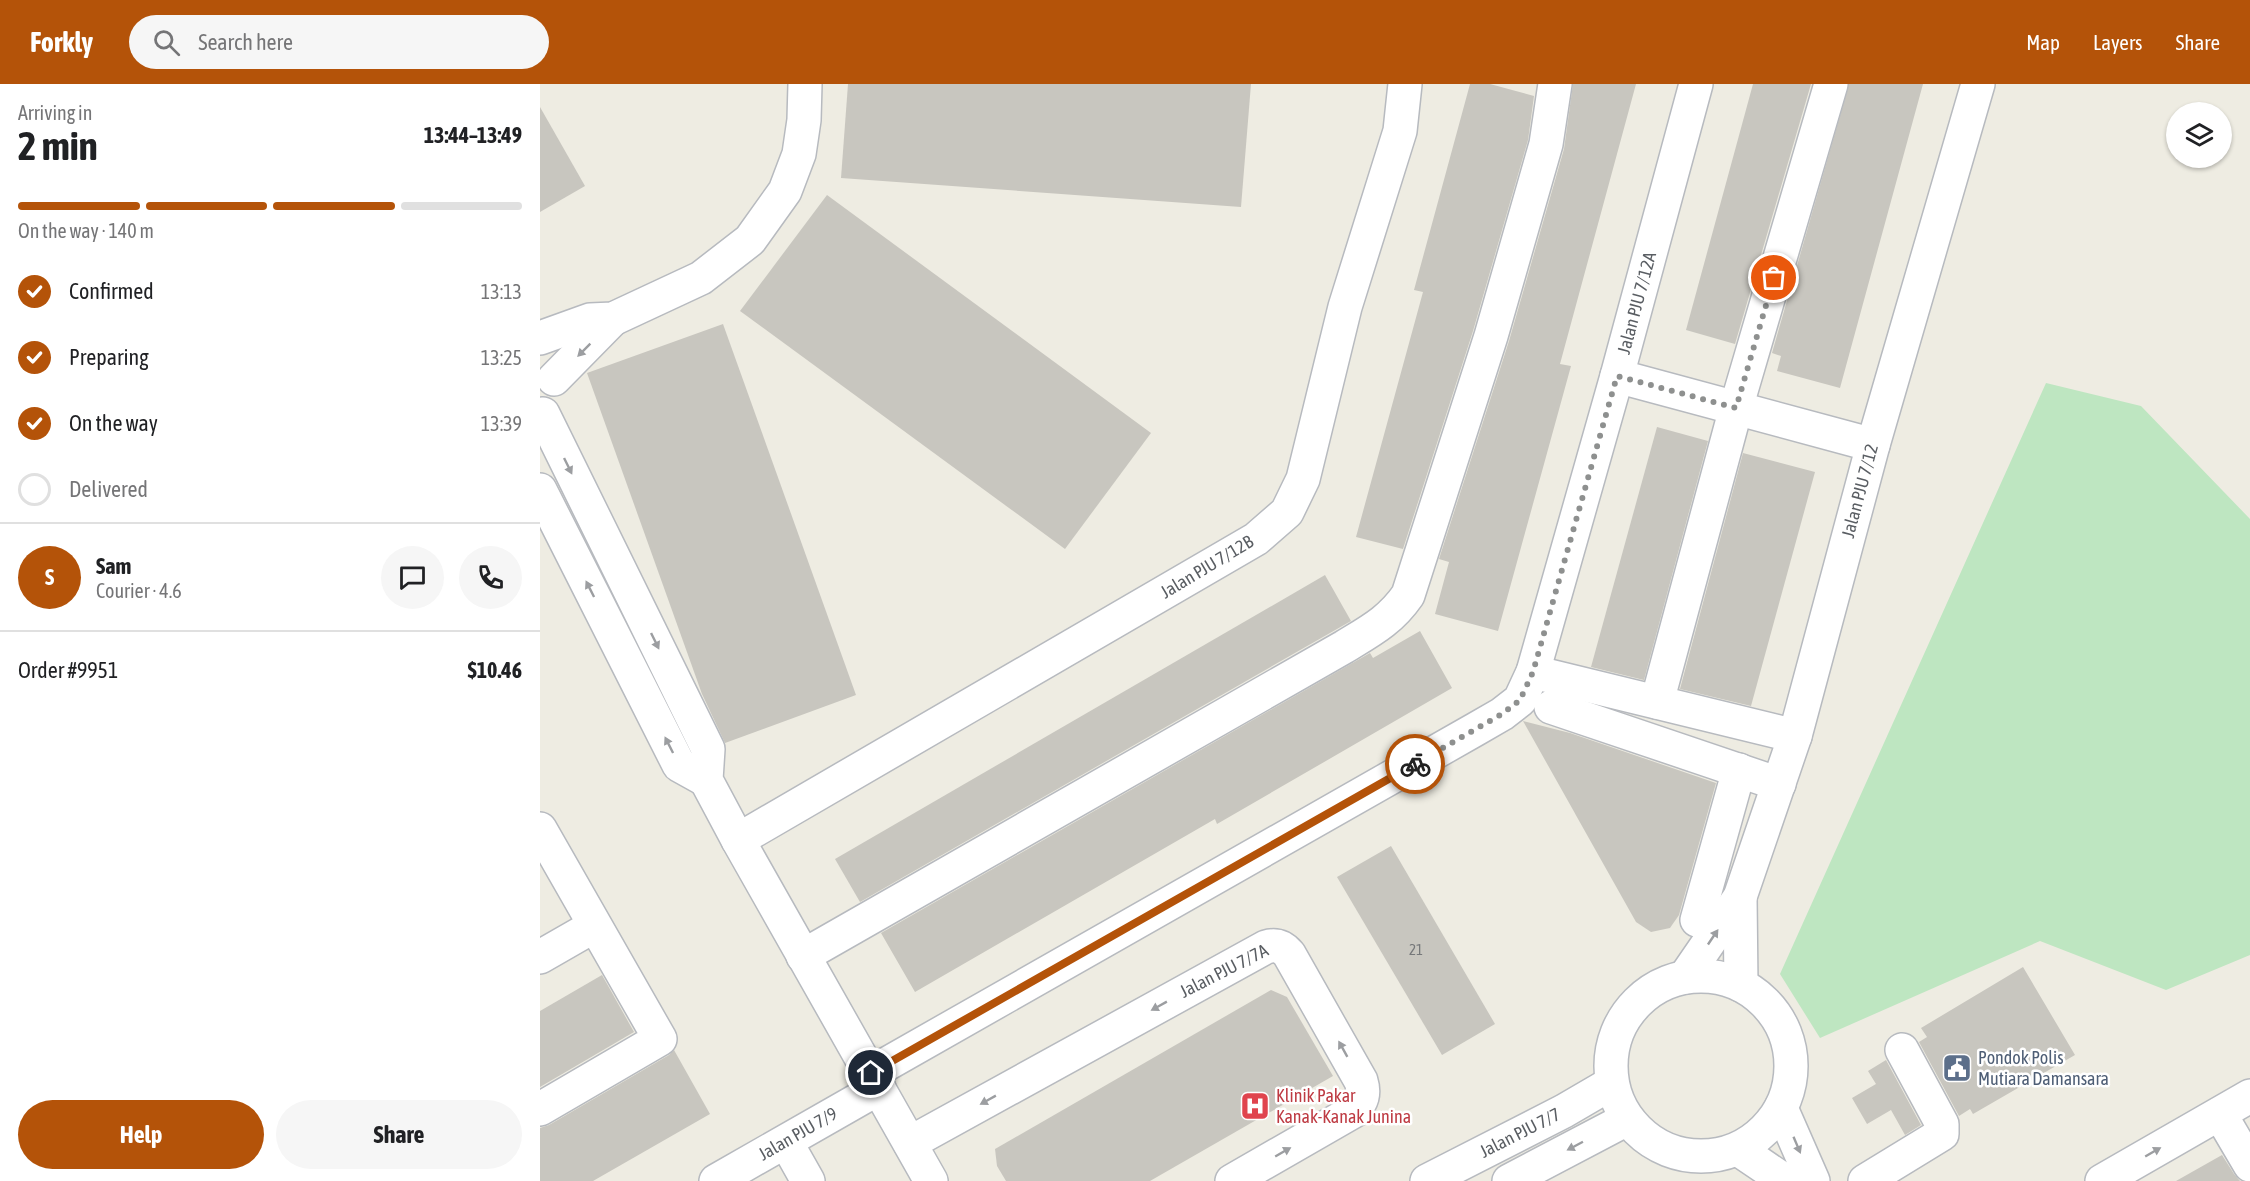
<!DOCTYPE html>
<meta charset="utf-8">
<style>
:root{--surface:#fff;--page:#f6f6f6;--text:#202124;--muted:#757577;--line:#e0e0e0;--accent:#b45309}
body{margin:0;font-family:"Asap Condensed",sans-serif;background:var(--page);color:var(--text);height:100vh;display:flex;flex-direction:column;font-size:22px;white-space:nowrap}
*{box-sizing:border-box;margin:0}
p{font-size:20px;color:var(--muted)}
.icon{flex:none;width:33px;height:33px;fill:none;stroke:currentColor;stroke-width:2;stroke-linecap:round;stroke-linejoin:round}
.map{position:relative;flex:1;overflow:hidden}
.details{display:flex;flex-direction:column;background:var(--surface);width:540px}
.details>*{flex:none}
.tools{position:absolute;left:1626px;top:18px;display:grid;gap:12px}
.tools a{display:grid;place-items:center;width:66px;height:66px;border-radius:50%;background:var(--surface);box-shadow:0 2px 4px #0004;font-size:30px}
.pin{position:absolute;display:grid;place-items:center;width:51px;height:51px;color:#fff;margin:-26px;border:3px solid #fff;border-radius:50%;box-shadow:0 2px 6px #0007}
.courier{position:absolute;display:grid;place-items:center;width:60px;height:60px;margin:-30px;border:4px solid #b45309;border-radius:50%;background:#fff;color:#222;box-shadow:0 2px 8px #0007}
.overview em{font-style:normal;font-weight:700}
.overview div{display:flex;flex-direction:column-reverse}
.overview{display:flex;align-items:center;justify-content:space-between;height:102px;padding:0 18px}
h1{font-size:39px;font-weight:700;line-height:45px}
.bar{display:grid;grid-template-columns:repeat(4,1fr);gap:9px 6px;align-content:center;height:72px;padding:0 18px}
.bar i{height:8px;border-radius:4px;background:var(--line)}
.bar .selected{background:var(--accent)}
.bar p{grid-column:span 4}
.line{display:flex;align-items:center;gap:15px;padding:0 18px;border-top:2px solid var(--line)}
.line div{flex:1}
.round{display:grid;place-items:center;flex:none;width:63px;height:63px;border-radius:32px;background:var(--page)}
ol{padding:0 18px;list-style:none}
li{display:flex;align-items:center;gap:18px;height:66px}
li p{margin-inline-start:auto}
li .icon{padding:6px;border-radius:50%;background:var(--accent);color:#fff;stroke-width:4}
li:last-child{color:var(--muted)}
li i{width:33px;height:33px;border:3px solid var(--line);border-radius:50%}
.action{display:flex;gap:12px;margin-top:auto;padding:12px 18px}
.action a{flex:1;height:69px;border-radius:36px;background:var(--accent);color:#fff;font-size:24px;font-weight:700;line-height:69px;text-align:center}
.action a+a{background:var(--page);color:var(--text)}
header{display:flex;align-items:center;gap:36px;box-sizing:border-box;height:84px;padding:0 30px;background:var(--accent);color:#fff}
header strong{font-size:28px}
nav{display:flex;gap:33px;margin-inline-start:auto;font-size:21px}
.search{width:420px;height:54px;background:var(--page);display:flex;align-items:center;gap:15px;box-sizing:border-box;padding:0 21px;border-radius:33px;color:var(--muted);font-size:22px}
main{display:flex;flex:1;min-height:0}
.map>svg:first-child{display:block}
.green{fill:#bee6c1}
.building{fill:#c8c6bf}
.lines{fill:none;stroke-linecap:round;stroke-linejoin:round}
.minor-casing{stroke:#b7babf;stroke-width:36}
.minor{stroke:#fff;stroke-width:33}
.oneway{fill:#9c9ea1}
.done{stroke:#8e908f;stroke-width:6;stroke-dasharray:0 10.8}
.route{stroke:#b45309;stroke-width:8}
.labels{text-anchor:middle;stroke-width:5;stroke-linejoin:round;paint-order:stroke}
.number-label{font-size:15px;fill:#76787a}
.street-label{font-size:18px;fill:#5a5e63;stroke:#fff}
.service-label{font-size:18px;fill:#4e5e75;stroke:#fff;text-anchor:start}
.health-label{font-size:18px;fill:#be3a42;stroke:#fff;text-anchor:start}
</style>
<header>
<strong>Forkly</strong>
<div class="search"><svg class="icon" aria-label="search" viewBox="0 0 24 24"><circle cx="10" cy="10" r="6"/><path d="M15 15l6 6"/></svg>Search here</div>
<nav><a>Map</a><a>Layers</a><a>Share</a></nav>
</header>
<main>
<section class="details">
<div class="overview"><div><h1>2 min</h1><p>Arriving in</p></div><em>13:44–13:49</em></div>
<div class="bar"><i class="selected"></i><i class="selected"></i><i class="selected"></i><i></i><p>On the way · 140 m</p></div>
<ol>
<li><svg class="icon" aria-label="check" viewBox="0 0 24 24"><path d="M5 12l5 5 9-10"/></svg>Confirmed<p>13:13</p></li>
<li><svg class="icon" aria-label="check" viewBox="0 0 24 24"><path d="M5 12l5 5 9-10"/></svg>Preparing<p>13:25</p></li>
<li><svg class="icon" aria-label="check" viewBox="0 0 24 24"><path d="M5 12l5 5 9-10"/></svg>On the way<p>13:39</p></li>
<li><i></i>Delivered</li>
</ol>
<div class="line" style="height:108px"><b class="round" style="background:var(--accent);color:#fff">S</b><div><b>Sam</b><p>Courier · 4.6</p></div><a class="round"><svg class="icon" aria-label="chat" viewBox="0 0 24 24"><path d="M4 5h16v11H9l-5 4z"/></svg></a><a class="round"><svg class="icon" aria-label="phone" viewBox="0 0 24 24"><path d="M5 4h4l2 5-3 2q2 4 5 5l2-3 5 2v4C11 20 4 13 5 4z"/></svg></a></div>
<div class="line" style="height:78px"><div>Order #9951</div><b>$10.46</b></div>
<div class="action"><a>Help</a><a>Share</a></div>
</section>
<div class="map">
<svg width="1710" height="1097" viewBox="0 0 1710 1097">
<rect width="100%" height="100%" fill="#eeece2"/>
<!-- green -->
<path class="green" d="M 1506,299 L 1601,322 L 1710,435 L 1710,871 L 1626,906 L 1500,857 L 1280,954 L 1240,890 Z"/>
<!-- building -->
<g class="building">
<path d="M 308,0 L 711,0 L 701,123 L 301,94 Z"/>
<path d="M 930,0 L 950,0 L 994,12 L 988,56 L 933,247 L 863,465 L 816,453 L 883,208 L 874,206 Z"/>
<path d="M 1033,0 L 1096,0 L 1020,280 L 1031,282 L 958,547 L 895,530 L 909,478 L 899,475 L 969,257 L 1024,65 Z"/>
<path d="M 1213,0 L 1271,0 L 1195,260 L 1146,246 Z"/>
<path d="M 1309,0 L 1383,0 L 1300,304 L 1237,287 L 1241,272 L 1232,269 Z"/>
<path d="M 0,23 L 45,102 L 0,128 Z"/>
<path d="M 287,111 L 611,349 L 525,465 L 200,227 Z"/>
<path d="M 183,240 L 316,611 L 185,659 L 162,610 L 47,289 Z"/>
<path d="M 1117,343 L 1168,357 L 1104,596 L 1051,583 Z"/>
<path d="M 1203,369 L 1275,388 L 1211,622 L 1140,605 Z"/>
<path d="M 785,491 L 811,537 L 320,818 L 295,775 Z"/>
<path d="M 880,547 L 912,604 L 677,740 L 675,735 L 375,908 L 341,849 L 830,569 L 833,574 Z"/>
<path d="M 983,637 L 1030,649 L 1176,699 L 1139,831 L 1130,844 L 1111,848 L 1096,838 Z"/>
<path d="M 851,762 L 955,940 L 902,971 L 797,793 Z"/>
<path d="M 1483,883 L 1535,971 L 1433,1030 L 1430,1025 L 1419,1032 L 1379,958 L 1387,953 L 1381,944 Z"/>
<path d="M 62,891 L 94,948 L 0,1003 L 0,927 Z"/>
<path d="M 731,906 L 747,913 L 793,992 L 610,1097 L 466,1097 L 457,1082 L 455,1065 Z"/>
<path d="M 134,966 L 170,1030 L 53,1097 L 0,1097 L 0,1044 L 9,1041 L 129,971 Z"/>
<path d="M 1346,976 L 1381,1041 L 1365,1051 L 1351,1026 L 1327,1040 L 1312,1014 L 1336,1000 L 1328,987 Z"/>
<path d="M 1682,1071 L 1694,1090 L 1700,1097 L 1636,1097 Z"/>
</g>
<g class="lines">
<!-- minor casing -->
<g class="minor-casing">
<g id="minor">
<path d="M 0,254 L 50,236 L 73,235 L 161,194 L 210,156 L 245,107 L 259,70 L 264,36 L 265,0"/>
<path d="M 1077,292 L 1333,361"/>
<path d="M 14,295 L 73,235"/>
<path d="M 3,330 L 168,665 L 166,696 L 198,756 L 391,1097"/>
<path d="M 0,406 L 139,681 L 166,696"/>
<path d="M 993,588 L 1255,652"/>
<path d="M 1117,618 L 1196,324 L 1291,0"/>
<path d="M 1011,623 L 1239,700"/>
<path d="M 0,745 L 120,955 L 0,1025"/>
<path d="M 198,756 L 716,455 L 747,428 L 763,395 L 805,223 L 860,47 L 865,0"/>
<path d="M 1200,813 L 1201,901"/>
<path d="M 1157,836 L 1199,686"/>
<path d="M 263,872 L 804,563 C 830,547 850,537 868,511 L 951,252 L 1006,60 L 1015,0"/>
<path d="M 0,873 L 54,842"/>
<circle cx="1161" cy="982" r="90"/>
<path d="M 1145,893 L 1200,813 L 1255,652 L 1333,361 L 1438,0"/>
<path d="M 331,989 L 936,645 L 962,630 L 980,616 L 993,588 L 1077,292 L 1156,0"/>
<path d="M 1241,1024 L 1273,1097"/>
<path d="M 1680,1030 L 1710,1081"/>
<path d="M 246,1058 L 268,1097"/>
<path d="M 370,1059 L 726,863 C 736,860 742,862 749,870 L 821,997 C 825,1010 822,1017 814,1027 L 692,1097"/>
<path d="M 1198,1065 L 1245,1097"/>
<path d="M 176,1097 L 339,1004"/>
<path d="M 887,1097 L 1024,1027 L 1072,999"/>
<path d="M 969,1097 L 1087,1035"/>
<path d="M 1325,1097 L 1402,1050 L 1402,1040 L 1362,966"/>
<path d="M 1562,1097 L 1710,1012"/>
</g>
</g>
<!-- minor -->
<use href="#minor" class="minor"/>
</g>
<!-- one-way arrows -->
<defs><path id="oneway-solid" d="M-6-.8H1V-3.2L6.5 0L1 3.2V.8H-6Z" transform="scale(1.5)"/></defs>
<g class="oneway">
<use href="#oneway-solid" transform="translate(44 266) rotate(135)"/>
<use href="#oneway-solid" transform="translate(28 382) rotate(64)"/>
<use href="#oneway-solid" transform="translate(50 505) rotate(-117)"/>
<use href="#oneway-solid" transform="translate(115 557) rotate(64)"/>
<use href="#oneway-solid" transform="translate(129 661) rotate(-117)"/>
<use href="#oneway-solid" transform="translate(1173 853) rotate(-56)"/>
<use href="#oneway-solid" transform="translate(619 922) rotate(151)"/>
<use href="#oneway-solid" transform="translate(803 965) rotate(-119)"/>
<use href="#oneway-solid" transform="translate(448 1016) rotate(151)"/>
<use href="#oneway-solid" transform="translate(1257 1061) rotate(67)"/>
<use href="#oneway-solid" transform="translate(1035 1062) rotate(152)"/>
<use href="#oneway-solid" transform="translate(743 1068) rotate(-30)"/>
<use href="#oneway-solid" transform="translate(1613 1068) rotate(-30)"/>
</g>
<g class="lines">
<!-- done -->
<path class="done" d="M 875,680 L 962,630 L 980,616 L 993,588 L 1077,292 L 1196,324 L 1234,194"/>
<!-- route -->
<path class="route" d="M 331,989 L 875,680"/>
</g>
<!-- icons -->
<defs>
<g id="civic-square" transform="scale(1.5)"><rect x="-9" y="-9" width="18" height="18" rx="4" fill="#5c6f8a" stroke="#fff"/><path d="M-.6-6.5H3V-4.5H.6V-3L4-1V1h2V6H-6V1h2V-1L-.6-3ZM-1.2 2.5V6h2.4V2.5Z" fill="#fff"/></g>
<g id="hospital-square" transform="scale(1.5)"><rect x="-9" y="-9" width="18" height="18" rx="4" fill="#e0444e" stroke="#fff"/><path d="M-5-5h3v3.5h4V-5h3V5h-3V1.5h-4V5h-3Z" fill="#fff"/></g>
</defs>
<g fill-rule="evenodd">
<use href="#civic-square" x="1417" y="984"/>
<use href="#hospital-square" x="715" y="1022"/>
</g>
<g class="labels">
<!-- number labels -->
<g class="number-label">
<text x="876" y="871">21</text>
</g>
<!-- street labels -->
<g class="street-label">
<text transform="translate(1097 219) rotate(-75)" y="6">Jalan PJU 7/12A</text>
<text transform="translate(1320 407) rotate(-75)" y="6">Jalan PJU 7/12</text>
<text transform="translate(667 483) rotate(-31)" y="6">Jalan PJU 7/12B</text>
<text transform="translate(684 887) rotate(-27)" y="6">Jalan PJU 7/7A</text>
<text transform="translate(980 1049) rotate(-27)" y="6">Jalan PJU 7/7</text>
<text transform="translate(258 1050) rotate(-30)" y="6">Jalan PJU 7/9</text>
</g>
<!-- service labels -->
<g class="service-label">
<text x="1438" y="980">Pondok Polis<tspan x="1438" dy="21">Mutiara Damansara</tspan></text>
</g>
<!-- health labels -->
<g class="health-label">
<text x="736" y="1018">Klinik Pakar<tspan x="736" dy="21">Kanak-Kanak Junina</tspan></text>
</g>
</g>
</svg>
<div class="tools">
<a><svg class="icon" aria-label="layers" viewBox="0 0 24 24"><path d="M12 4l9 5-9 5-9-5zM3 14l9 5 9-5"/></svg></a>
</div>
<div class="pin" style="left:1234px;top:194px;background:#ea580c"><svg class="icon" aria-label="bag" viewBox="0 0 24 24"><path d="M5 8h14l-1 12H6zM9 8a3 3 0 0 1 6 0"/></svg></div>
<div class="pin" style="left:331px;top:989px;background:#1f2937"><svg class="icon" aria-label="home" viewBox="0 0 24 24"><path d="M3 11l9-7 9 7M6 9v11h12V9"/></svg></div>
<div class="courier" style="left:875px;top:680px"><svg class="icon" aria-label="bike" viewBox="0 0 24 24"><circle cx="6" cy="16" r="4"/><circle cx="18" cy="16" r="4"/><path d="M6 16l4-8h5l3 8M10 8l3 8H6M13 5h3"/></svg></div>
</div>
</main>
